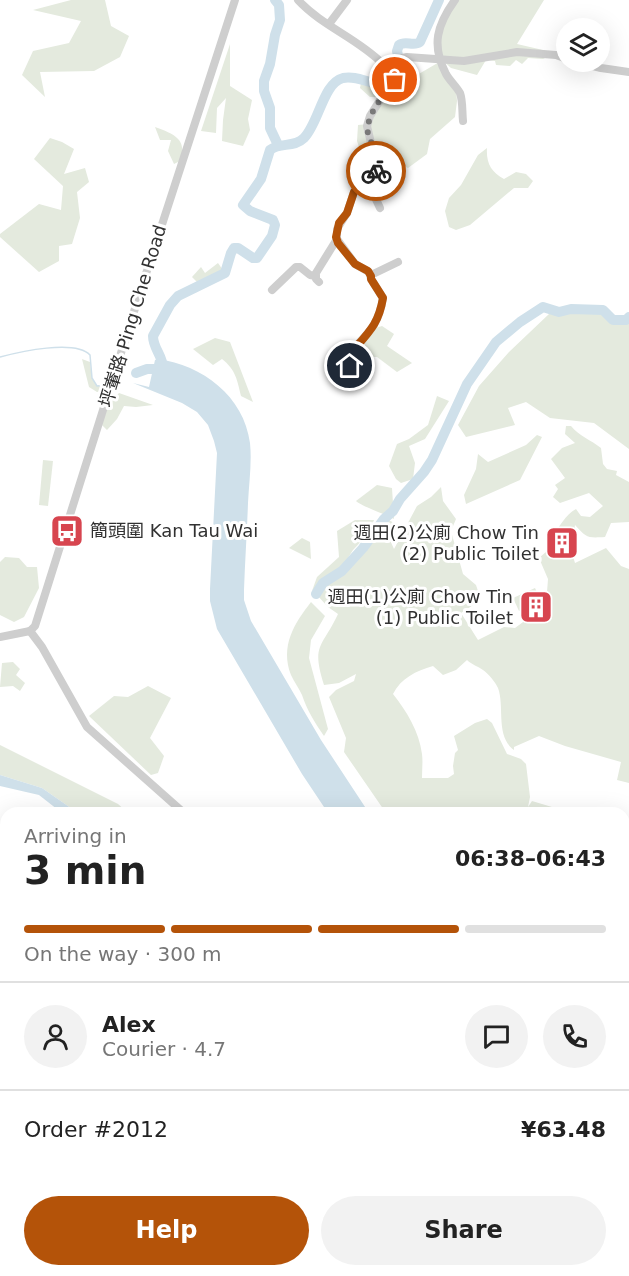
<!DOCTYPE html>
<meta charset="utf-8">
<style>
:root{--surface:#fff;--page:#f2f2f2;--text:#222;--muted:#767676;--line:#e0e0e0;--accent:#b45309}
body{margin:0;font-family:"DejaVu Sans","Noto Sans SC",sans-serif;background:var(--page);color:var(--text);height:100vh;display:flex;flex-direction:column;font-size:22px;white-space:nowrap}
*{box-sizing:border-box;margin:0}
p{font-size:20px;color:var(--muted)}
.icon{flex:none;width:33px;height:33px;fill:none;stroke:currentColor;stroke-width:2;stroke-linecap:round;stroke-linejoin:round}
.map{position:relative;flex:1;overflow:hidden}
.details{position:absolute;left:0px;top:807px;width:630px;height:470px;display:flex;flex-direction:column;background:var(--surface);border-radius:18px 18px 0 0;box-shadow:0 6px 24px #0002}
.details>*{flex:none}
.controls{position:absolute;left:556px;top:18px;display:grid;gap:12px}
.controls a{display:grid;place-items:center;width:54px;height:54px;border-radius:50%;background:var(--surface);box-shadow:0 6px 24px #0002;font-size:30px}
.pin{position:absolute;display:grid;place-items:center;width:51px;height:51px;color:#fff;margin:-26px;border:3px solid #fff;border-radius:50%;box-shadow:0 2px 6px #0007}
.courier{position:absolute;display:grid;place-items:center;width:60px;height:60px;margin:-30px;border:4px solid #b45309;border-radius:50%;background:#fff;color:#222;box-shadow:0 2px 8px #0007}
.headline em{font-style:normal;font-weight:700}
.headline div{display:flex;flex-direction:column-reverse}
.headline{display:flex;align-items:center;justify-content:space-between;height:102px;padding:0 24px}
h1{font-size:39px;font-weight:700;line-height:45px}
.bar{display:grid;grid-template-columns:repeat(4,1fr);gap:9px 6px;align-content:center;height:72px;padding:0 24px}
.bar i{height:8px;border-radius:4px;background:var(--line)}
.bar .current{background:var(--accent)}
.bar p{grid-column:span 4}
.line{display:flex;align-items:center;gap:15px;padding:0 24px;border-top:2px solid var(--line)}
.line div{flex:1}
.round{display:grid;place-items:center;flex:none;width:63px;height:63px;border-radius:32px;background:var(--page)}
.button{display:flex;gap:12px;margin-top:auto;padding:12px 24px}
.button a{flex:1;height:69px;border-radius:36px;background:var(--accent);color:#fff;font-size:24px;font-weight:700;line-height:69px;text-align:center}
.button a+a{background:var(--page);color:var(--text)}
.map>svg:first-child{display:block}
.green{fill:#e4eade}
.water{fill:#cfe0ea}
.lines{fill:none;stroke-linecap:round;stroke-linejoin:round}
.stream{stroke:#cfe0ea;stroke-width:1.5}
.river{stroke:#cfe0ea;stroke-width:10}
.minor{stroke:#cecece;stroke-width:8}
.major{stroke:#a9a9a9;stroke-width:10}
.done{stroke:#797979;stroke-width:6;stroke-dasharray:0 10.8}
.route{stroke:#b45309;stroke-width:8}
.labels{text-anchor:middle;stroke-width:6;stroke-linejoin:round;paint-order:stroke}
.street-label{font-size:18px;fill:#313131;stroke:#fff}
.poi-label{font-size:18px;fill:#313131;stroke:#fff;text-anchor:end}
</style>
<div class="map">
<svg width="629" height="1276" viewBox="0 0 629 1276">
<rect width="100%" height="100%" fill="#fff"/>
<!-- green -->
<g class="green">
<path d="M 71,0 L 105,0 L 111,26 L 129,36 L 120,57 L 94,71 L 40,72 L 45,97 L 22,75 L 33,51 L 69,43 L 81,21 L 33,10 Z"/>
<path d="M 455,0 L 544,0 L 517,44 L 556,53 L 543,59 L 528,58 L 522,64 L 516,60 L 510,66 L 496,65 L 495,61 L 486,60 L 477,75 L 451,68 L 440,58 L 439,28 Z"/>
<path d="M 230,44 L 230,86 L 252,100 L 248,119 L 250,130 L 243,146 L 222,141 L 223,120 L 226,98 L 217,108 L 216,133 L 201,131 Z"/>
<path d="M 441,61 L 456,88 L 457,101 L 455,117 L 430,139 L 427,154 L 408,168 L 372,145 L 360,150 L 357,141 L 358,125 L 368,124 L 381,97 L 370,97 L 360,88 L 362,78 L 380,84 L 391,79 L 397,84 L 417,75 Z"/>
<path d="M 155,127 C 174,134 188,139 180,161 L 174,164 L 168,151 L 171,140 L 160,140 Z"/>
<path d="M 50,138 L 62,142 L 74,149 L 64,174 L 85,168 L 89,182 L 77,192 L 80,218 L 72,244 L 59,246 L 59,261 L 39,272 L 0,237 L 0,234 L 39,204 L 61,210 L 63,186 L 34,159 Z"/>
<path d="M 487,148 C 486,163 491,172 504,179 L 516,172 L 526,174 L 533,181 L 528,188 L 514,188 L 470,225 L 456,230 L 449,227 L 445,211 L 449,198 L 461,185 L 478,155 Z"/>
<path d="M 218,263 L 225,273 L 212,281 L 200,285 L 192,277 L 201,267 L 205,273 Z"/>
<path d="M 603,310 L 613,320 L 623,320 L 629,316 L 629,449 L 594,423 L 550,418 L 526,402 L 508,408 L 515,425 L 466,437 L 458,425 L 479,386 L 509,352 L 549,314 L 561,311 Z"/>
<path d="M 382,326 L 394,334 L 387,346 L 412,363 L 397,372 L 377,357 L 369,357 L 363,340 L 366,331 Z"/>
<path d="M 215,338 L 230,342 L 253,402 L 241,396 C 237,380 236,370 222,359 L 213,365 L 193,349 Z"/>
<path d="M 82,359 L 90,362 L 92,378 L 97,386 L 108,385 L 107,391 L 97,392 L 89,387 Z"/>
<path d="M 119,393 L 153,405 L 136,407 L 124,406 L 117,419 L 107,430 L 102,425 L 108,405 Z"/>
<path d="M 437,396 L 449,401 L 425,439 L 409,446 L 415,463 L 413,479 L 401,483 L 396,479 L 389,466 L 397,444 L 409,439 L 428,425 Z"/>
<path d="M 566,426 L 571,426 C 579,436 591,440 601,448 L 603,464 L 607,469 L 617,471 L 616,475 L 629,482 L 629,522 L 611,523 L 605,537 C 587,538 587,538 575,525 L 573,539 L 567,544 L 557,544 L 563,550 L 567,547 L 571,550 L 575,563 L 606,548 L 621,566 L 629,569 L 629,783 L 617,780 L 621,762 L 565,746 L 539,736 L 514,747 L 514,750 C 495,736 505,707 498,688 C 496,683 488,673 483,670 C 478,666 472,665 467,660 L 456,670 L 443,675 L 433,666 C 416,671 401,678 393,694 C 407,712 419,731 422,754 C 423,762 422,770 422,778 L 448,778 L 454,774 L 453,766 L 455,753 L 458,750 L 454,736 L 475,723 L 487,719 L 492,723 L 507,754 L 521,759 L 526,764 L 530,797 L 528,807 L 532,801 L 572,813 L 386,813 L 344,752 L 346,738 L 329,697 L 336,690 L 354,681 L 356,674 L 339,683 L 324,685 C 311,644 322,648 338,614 L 328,607 L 316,594 L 323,583 L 342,571 L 375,533 L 381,516 L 400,526 L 390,540 L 394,549 L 417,506 L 431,497 L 441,487 L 443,501 L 456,519 L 451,531 L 463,574 L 476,585 L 481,600 L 461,613 L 478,640 L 504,627 L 515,628 L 546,605 L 548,579 L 539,558 L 555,544 L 552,538 C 558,528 566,514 576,509 L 581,516 L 590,517 L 603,506 L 589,493 L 560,503 L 553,497 L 558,489 L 555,485 L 565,478 L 551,459 L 562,448 L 575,443 L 565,434 Z"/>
<path d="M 537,435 L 542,437 L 520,480 L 466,504 L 464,495 L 476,469 L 478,454 L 488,462 L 526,445 Z"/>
<path d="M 43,460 L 53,461 L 48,506 L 39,505 Z"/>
<path d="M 377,485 L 392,488 L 394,519 C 385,514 361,506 356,501 Z"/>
<path d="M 355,520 L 374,520 L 368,534 L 353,550 L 344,564 L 312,591 L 317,577 L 339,557 L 337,531 Z"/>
<path d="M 302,538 L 310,542 L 311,559 L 289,548 Z"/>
<path d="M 5,557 L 19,558 L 27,567 L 37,567 L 39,588 L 24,617 L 14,622 L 0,615 L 0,562 Z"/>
<path d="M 535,588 L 541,601 L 519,611 L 513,598 Z"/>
<path d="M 311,602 L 325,616 L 311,640 L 309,658 L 328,729 L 324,736 C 315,723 307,710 302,695 C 299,688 294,682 291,675 C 280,646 294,624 311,602 Z"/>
<path d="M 13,662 L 20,669 L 16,675 L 25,683 L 20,691 L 13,686 L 0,687 L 2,663 Z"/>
<path d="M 148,686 L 171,698 L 150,738 L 164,756 L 158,773 L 151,775 L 89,716 L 114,696 L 128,697 Z"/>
<path d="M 0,745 L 118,804 L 128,813 L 78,813 L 42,788 L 0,775 Z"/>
<path d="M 629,941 L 629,1179 L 627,1181 L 629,1185 L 629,1244 L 624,1242 L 624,942 Z"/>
<path d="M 0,1219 L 6,1224 L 6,1270 L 24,1271 L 23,1276 L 0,1276 Z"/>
<path d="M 202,1271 L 202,1270 L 261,1271 L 259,1276 L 198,1276 Z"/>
</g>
<!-- water -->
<g class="water">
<path d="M 158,359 C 202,365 244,396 250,443 C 252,462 249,483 248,503 C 247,532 245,561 244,590 L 244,600 L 251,621 L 321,740 L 369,813 L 328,813 L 302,774 L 217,629 L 210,601 L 210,589 L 217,453 L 214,441 L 208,425 L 197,412 L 182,403 L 133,383 L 149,387 L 155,360 Z"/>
<path d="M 0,775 L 42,788 L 78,813 L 62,813 L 39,795 L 0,786 Z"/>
<path d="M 6,900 L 6,977 L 0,983 L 0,906 Z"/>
</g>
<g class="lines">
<!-- stream -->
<path class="stream" d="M 0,357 C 19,352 75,339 90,355 L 92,378 L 97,386 L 106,385"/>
<!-- river -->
<g class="river">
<path d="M 275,0 L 279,5 L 280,20 L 275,35 L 270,64 L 264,81 L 264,91 L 270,108 L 270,128 L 278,145"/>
<path d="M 163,369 C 163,355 153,349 153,336 L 170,305 L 178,296 L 225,273 L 231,253 L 234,248 L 238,248 L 253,258 L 257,258 L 272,236 L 275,225 L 273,220 L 250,211 L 243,205 L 261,179 L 270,150 C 280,142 294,148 304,138 C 319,123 323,83 343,78 C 358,75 370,85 384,84 L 401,68 L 397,51 L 399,45 C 406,40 413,47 420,42 L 439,0"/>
<path d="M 136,373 L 147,369 L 165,369"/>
<path d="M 316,594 L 323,583 L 342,571 L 363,548 L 384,519 L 393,511 L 400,499 L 424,472 L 432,460 L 467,384 L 496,342 L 520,322 L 543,307 L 559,312 L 571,309 L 603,310 L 613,320 L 626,320 L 629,317"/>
</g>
<!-- minor -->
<g class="minor">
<path d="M 298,0 C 322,26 357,38 382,63 L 407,57 L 464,61 L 517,52 L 556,55 L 567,59"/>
<path d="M 455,0 C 437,25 431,45 446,74 C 450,81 456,86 460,93 C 463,101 462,112 463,121"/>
<path d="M 329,24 L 347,0"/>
<path d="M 577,62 L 601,68 L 629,72"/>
<path d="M 367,180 L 380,208"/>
<path d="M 337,239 L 355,264 L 369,272 L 371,279 L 383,298 C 379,321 372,330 356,346 L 361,350 L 350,366"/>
<path d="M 371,275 L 398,262"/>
<path d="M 319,282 L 316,279 L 316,273 L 337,239 L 337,229 L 347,213 L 354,192 L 378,168 L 381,160 L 380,154 L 371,143 L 367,126 L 370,116 L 382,97 L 395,83 L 395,79 L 382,63"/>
<path d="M 272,290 L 296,267 L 300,267 L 310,275 L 316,276"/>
<path d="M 30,631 L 35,626 L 47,588 L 143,283 L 235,0"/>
<path d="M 30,631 L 42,647 L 87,727 L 184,813"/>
<path d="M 0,637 L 30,631"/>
<path d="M 0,1204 L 6,1207"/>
<path d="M 458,1270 L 466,1276"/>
<path d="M 44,1276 L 47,1270"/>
</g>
<!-- major -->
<g class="major">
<path d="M 0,1082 L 6,1089"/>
<path d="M 335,1270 L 340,1276"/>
</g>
</g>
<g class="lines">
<!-- done -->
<path class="done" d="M 376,171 L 381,160 C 379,150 370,145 368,134 C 366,120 375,106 384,95 C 388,89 393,87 395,80"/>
<!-- route -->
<path class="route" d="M 350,366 L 361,350 L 357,346 C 372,329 379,321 383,298 L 371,279 L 371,276 L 368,271 L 355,264 L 338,243 L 336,237 L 339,223 L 347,213 L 354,192 L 376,171"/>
</g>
<!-- icons -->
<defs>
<g id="bus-square" transform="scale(1.725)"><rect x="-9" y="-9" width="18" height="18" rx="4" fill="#d7454f" stroke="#fff"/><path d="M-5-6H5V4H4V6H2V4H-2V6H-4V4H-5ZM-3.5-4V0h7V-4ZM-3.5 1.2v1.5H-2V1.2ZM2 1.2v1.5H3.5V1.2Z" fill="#fff"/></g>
<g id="building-square" transform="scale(1.725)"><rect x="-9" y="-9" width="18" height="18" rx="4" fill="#d7454f" stroke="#fff"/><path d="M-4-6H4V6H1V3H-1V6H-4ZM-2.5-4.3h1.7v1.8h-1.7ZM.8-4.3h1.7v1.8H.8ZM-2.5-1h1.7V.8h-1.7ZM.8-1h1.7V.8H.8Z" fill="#fff"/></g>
</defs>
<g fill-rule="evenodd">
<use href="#bus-square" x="67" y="531"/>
<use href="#building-square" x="562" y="543"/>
<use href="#building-square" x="536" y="607"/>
</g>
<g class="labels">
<!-- street labels -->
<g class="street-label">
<text transform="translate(133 316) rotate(-73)" y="6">坪輋路 Ping Che Road</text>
</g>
<!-- poi labels -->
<g class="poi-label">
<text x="90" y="537" text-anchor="start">簡頭圍 Kan Tau Wai</text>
<text x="539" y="539">週田(2)公廁 Chow Tin<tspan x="539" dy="21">(2) Public Toilet</tspan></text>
<text x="513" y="603">週田(1)公廁 Chow Tin<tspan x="513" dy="21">(1) Public Toilet</tspan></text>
</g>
</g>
</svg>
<div class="controls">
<a><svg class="icon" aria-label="layers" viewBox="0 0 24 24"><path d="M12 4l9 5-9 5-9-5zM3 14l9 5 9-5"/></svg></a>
</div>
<div class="pin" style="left:395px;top:80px;background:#ea580c"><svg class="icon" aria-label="bag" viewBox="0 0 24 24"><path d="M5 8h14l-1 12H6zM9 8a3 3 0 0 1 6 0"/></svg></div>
<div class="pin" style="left:350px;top:366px;background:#1f2937"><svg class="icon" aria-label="home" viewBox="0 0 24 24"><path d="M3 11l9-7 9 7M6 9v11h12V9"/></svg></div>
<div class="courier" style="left:376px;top:171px"><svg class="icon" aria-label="bike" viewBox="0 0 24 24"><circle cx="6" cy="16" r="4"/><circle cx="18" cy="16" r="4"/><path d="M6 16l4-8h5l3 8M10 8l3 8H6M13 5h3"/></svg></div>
<section class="details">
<div class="headline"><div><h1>3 min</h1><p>Arriving in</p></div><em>06:38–06:43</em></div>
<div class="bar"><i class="current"></i><i class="current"></i><i class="current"></i><i></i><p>On the way · 300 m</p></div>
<div class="line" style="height:108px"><a class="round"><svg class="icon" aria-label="person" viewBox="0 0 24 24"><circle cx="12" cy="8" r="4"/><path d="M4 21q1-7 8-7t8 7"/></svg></a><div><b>Alex</b><p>Courier · 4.7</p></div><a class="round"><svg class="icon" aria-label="chat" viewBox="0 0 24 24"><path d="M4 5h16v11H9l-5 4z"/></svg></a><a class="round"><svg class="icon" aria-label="phone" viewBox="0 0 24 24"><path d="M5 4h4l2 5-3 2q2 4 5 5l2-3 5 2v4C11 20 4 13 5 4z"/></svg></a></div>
<div class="line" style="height:78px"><div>Order #2012</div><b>¥63.48</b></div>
<div class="button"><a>Help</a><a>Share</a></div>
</section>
</div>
